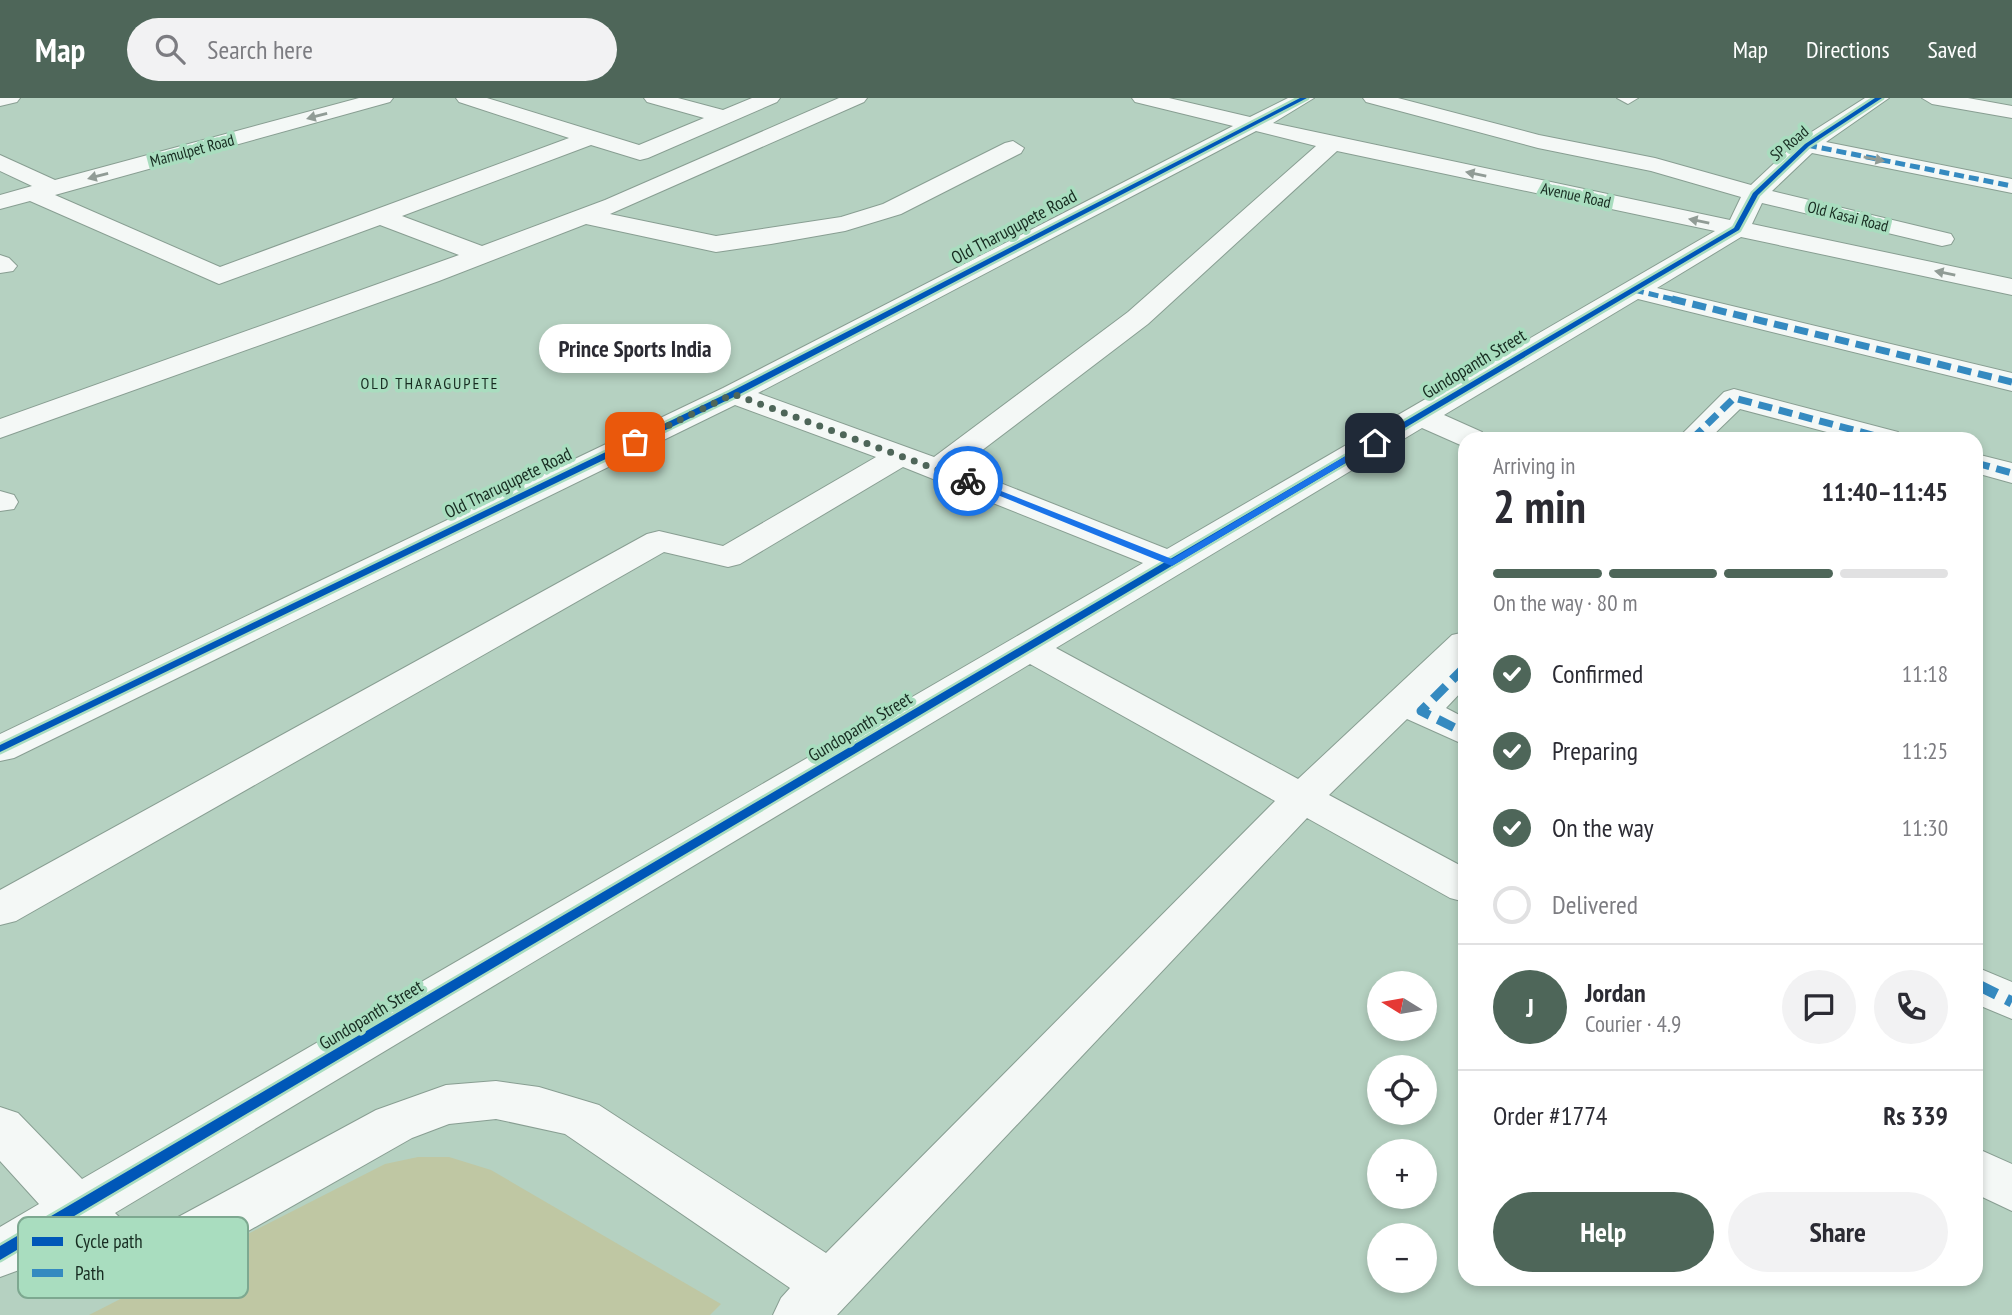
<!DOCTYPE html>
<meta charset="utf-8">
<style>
:root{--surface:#fff;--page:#f2f2f3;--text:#2b2b33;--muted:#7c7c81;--line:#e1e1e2;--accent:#4e6659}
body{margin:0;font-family:"PT Sans Narrow",sans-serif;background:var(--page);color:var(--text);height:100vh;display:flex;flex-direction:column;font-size:26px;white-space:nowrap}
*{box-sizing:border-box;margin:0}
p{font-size:23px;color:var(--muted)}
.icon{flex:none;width:38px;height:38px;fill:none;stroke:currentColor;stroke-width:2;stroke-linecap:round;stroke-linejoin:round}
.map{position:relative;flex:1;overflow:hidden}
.side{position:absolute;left:1458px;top:334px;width:525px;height:854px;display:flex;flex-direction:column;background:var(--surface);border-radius:21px;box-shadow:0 4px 10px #0003}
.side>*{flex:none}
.needle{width:46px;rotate:281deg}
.buttons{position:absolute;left:1367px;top:873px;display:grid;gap:14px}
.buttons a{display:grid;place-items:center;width:70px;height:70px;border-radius:50%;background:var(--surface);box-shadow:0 4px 10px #0003;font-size:35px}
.pin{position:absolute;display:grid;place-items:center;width:60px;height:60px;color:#fff;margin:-30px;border-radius:14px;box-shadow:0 4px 10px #0006}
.courier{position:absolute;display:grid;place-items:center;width:70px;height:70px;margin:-35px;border:5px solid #1a73e8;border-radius:50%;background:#fff;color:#222;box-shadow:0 2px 9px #0007}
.bubble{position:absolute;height:49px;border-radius:24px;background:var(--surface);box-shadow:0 4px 10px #0003;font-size:23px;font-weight:800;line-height:49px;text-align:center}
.overview em{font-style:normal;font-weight:800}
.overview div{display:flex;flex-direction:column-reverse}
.overview{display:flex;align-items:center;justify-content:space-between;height:119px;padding:0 35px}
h1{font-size:46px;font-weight:800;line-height:52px}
.bar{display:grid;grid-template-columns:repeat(4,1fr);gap:10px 7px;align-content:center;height:84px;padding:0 35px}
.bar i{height:9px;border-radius:5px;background:var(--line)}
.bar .selected{background:var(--accent)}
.bar p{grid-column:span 4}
.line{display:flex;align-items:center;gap:18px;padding:0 35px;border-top:2px solid var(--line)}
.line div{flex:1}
.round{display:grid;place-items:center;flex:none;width:74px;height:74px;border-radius:37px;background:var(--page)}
ol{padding:0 35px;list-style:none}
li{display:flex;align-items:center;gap:21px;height:77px}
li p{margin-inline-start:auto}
li .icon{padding:7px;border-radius:50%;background:var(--accent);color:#fff;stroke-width:4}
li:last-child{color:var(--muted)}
li i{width:38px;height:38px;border:4px solid var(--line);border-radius:50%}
.action{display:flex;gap:14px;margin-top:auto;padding:14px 35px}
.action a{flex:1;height:80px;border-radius:42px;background:var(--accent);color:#fff;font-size:28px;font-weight:800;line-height:80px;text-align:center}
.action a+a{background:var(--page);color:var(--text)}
header{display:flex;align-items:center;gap:42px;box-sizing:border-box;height:98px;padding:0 35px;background:var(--accent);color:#fff}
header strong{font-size:33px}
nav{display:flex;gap:38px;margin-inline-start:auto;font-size:24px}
.search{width:490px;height:63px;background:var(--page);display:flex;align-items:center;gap:18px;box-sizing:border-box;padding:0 24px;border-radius:38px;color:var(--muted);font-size:26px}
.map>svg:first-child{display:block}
.green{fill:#bfc7a3}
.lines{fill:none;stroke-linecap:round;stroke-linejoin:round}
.minor-casing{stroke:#889e92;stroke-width:2}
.minor{fill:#f4f8f6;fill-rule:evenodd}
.quiet-far3{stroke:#358ac0;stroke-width:5;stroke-dasharray:10 5;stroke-linecap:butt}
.quiet-far2{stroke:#358ac0;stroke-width:7;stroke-dasharray:14 7;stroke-linecap:butt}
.quiet-far1{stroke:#358ac0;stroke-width:9;stroke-dasharray:18 9;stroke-linecap:butt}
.quiet{stroke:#358ac0;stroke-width:11;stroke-dasharray:23 11;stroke-linecap:butt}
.cycleway-casing{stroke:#a9ddbf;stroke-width:5}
.cycleway{fill:#0057b8;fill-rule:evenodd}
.oneway{fill:#919c96}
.route{fill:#1a73e8}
.done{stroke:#4e6659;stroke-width:7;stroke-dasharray:0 12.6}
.labels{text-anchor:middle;stroke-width:7;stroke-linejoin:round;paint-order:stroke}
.far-street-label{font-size:16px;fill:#172c21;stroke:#a9ddbf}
.far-neighbourhood-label{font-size:16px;letter-spacing:2px;fill:#172c21;stroke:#a9ddbf}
.street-label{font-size:18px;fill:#172c21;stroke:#a9ddbf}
.key{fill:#a9ddbf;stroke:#7da890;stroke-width:2}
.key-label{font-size:19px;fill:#172c21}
</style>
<header>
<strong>Map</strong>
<div class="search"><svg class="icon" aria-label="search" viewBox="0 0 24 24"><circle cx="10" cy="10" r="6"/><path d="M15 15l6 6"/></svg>Search here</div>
<nav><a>Map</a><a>Directions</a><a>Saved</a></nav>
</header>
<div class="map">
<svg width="2012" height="1217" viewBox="0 0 2012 1217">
<rect width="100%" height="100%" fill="#b5d1c1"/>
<!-- green -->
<path class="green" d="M 418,1059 L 449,1059 L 491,1072 L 721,1206 L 710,1217 L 89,1217 L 385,1066 Z"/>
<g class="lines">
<!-- minor casing -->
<g class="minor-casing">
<g id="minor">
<path d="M 0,0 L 20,0 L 17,4 L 0,8 Z"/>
<path d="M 359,0 L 393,0 L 390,4 L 55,97 L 220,169 L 569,40 L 459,4 L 456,0 L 487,0 L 639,47 L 704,20 L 647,4 L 644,0 L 678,0 L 723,12 L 752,0 L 780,0 L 777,4 L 648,60 L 640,62 L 591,47 L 402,118 L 482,148 L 605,102 L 839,0 L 867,0 L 864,4 L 610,116 L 716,138 L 841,119 L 883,106 L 1005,45 L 1013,43 L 1024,50 L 1021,55 L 901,116 L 845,133 L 771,146 L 716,154 L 586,126 L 439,183 L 0,340 L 0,321 L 459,157 L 380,127 L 219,186 L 30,103 L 0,111 L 0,97 L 32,88 L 0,73 L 0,57 L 55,82 Z"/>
<path d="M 1132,0 L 1169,0 L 1250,19 L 1288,0 L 1314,0 L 1273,25 L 1730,122 L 1741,99 L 1651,73 L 1538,50 L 1366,4 L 1363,0 L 1398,0 L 1539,37 L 1655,60 L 1751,87 L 1799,42 L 1865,0 L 1889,0 L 1826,44 L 2012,81 L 2012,95 L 1812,55 L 1772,93 L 1951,136 L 1954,141 L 1951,146 L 1942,148 L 1762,105 L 1752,126 L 2012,181 L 2012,197 L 1741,139 L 1657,190 L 2012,275 L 2012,293 L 1638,201 L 1444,317 L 1482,334 L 1486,341 L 1465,341 L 1465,349 L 1422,330 L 1056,550 L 1298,681 L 1452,537 L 1465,534 L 1465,566 L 1457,573 L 1465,576 L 1465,590 L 1446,610 L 1465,620 L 1465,647 L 1407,621 L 1329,697 L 1465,770 L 1465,804 L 1450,800 L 1307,720 L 837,1217 L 773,1217 L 781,1200 L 790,1190 L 565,1036 L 496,1021 L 449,1026 L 412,1040 L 199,1161 C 181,1167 158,1177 139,1177 C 119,1177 85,1156 71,1141 L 19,1172 L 0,1179 L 0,1129 L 39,1106 L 0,1063 L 0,1009 L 18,1015 L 82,1081 L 1143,465 L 903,369 L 740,466 L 728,469 L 664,454 L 16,823 L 0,827 L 0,792 L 647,436 L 659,433 L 723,448 L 876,359 L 735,307 L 14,660 L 0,663 L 0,636 L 723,290 L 1233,28 L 1135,4 ZM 1256,33 L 1316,48 L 1128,214 L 934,359 L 758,295 ZM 1337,53 L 1715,133 L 1167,451 L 960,369 L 1148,226 ZM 1030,566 L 1275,703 L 826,1155 L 599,1007 L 539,989 L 496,983 L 446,987 L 376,1012 L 169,1124 C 146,1129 132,1133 115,1115 Z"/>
<path d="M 1617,0 L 1638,0 L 1628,6 Z"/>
<path d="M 1922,0 L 1968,0 L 2012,8 L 2012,20 L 1932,6 Z"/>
<path d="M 0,157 L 9,160 L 17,168 L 13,173 L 0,175 Z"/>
<path d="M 1734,291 L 1898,334 L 1902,341 L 1853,341 L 1740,311 L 1709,341 L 1677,341 L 1724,294 Z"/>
<path d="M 1976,356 L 2012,365 L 2012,385 L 1976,375 Z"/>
<path d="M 0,393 L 14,397 L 18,404 L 14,411 L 0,413 Z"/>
<path d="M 1976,869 L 2012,884 L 2012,921 L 1976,906 Z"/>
<path d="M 1976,1050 L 2012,1066 L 2012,1113 L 1976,1096 Z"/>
</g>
</g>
<!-- minor -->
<use href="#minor" class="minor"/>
<!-- quiet-far3 -->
<g class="quiet-far3">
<path d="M 1807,47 L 2012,88"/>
<path d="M 1634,192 L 1680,203"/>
</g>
<!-- quiet-far2 -->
<g class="quiet-far2">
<path d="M 1672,201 L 2012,284"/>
<path d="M 1692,341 L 1734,300 L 1887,341"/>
<path d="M 1976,365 L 2012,375"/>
</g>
<!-- quiet-far1 -->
<path class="quiet-far1" d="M 1465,569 L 1421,613 L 1465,635"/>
<!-- quiet -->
<path class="quiet" d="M 1976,886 L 2012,904"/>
<!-- cycleway casing -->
<g class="cycleway-casing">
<g id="cycleway">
<path d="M 1300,0 L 1307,0 L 736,298 L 0,654 L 0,647 L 730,294 Z"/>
<path d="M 1875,0 L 1882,0 L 1809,48 L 1758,97 L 1739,132 L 0,1162 L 0,1148 L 1734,130 L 1753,95 L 1805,46 Z"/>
</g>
</g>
<!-- cycleway -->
<use href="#cycleway" class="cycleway"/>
</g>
<!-- one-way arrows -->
<defs><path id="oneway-solid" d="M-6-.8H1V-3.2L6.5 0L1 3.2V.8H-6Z" transform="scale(1.75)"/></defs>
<g class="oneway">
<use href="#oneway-solid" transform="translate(317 18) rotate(165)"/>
<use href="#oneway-solid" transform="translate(1874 61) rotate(11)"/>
<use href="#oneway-solid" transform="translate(1476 76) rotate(-168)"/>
<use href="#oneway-solid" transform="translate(98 78) rotate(165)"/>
<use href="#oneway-solid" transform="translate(1699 123) rotate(-168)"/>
<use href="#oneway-solid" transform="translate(1945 175) rotate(-168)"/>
</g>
<!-- route -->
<path class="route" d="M 1371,343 L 1379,345 L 1172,468 L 963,383 L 971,381 L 1172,461 Z"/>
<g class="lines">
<!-- done -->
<path class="done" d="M 635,344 L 733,296 L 968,383"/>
</g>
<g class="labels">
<!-- far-street labels -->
<g class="far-street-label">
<text transform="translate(1789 45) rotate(-40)" y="6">SP Road</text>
<text transform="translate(192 52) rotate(-15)" y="6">Mamulpet Road</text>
<text transform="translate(1576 97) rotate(12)" y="6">Avenue Road</text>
<text transform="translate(1848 118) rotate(14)" y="6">Old Kasai Road</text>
</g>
<!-- far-neighbourhood labels -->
<g class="far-neighbourhood-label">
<text x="430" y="291">OLD THARAGUPETE</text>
</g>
<!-- street labels -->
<g class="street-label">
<text transform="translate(1014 129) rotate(-28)" y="6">Old Tharugupete Road</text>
<text transform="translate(1474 266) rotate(-31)" y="6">Gundopanth Street</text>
<text transform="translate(508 385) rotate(-26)" y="6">Old Tharugupete Road</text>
<text transform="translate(860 629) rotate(-31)" y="6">Gundopanth Street</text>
<text transform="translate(371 917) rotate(-31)" y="6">Gundopanth Street</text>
</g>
</g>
<!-- legend -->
<rect x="18" y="1119" width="230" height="81" rx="10" class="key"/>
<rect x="32" y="1139" width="31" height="9" fill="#0057b8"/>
<rect x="32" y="1171" width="31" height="8" fill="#358ac0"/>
<g class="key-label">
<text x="75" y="1150">Cycle path</text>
<text x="75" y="1182">Path</text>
</g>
</svg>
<div class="buttons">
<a><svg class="needle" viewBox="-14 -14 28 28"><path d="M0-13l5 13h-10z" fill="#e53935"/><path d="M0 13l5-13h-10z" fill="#7c7c81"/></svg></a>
<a><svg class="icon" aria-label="locate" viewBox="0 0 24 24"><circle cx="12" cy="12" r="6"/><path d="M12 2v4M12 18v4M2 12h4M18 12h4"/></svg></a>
<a>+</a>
<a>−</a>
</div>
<div class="pin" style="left:635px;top:344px;background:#ea580c"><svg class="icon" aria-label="bag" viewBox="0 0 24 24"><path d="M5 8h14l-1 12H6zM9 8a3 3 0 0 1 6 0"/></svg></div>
<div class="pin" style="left:1375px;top:345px;background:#1f2937"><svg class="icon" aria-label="home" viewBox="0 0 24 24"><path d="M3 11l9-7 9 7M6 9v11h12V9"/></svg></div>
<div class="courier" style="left:968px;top:383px"><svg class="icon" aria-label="bike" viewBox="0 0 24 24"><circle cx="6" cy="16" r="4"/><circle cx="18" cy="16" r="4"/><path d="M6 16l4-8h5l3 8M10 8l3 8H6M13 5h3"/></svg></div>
<div class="bubble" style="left:539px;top:226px;width:192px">Prince Sports India</div>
<section class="side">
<div class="overview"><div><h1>2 min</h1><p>Arriving in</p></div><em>11:40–11:45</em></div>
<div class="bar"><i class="selected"></i><i class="selected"></i><i class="selected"></i><i></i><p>On the way · 80 m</p></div>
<ol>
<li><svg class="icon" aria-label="check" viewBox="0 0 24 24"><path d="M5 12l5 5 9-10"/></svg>Confirmed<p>11:18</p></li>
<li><svg class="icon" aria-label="check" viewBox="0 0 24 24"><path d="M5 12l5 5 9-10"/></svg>Preparing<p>11:25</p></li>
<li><svg class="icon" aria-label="check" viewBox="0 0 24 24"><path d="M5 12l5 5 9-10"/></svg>On the way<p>11:30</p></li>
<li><i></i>Delivered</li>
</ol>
<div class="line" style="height:126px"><b class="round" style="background:var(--accent);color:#fff">J</b><div><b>Jordan</b><p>Courier · 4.9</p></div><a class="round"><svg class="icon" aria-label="chat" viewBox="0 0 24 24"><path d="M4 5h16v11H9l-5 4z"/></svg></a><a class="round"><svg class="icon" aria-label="phone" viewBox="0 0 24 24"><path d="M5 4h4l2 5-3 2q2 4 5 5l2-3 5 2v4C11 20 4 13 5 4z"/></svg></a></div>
<div class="line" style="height:91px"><div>Order #1774</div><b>Rs 339</b></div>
<div class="action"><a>Help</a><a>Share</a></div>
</section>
</div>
